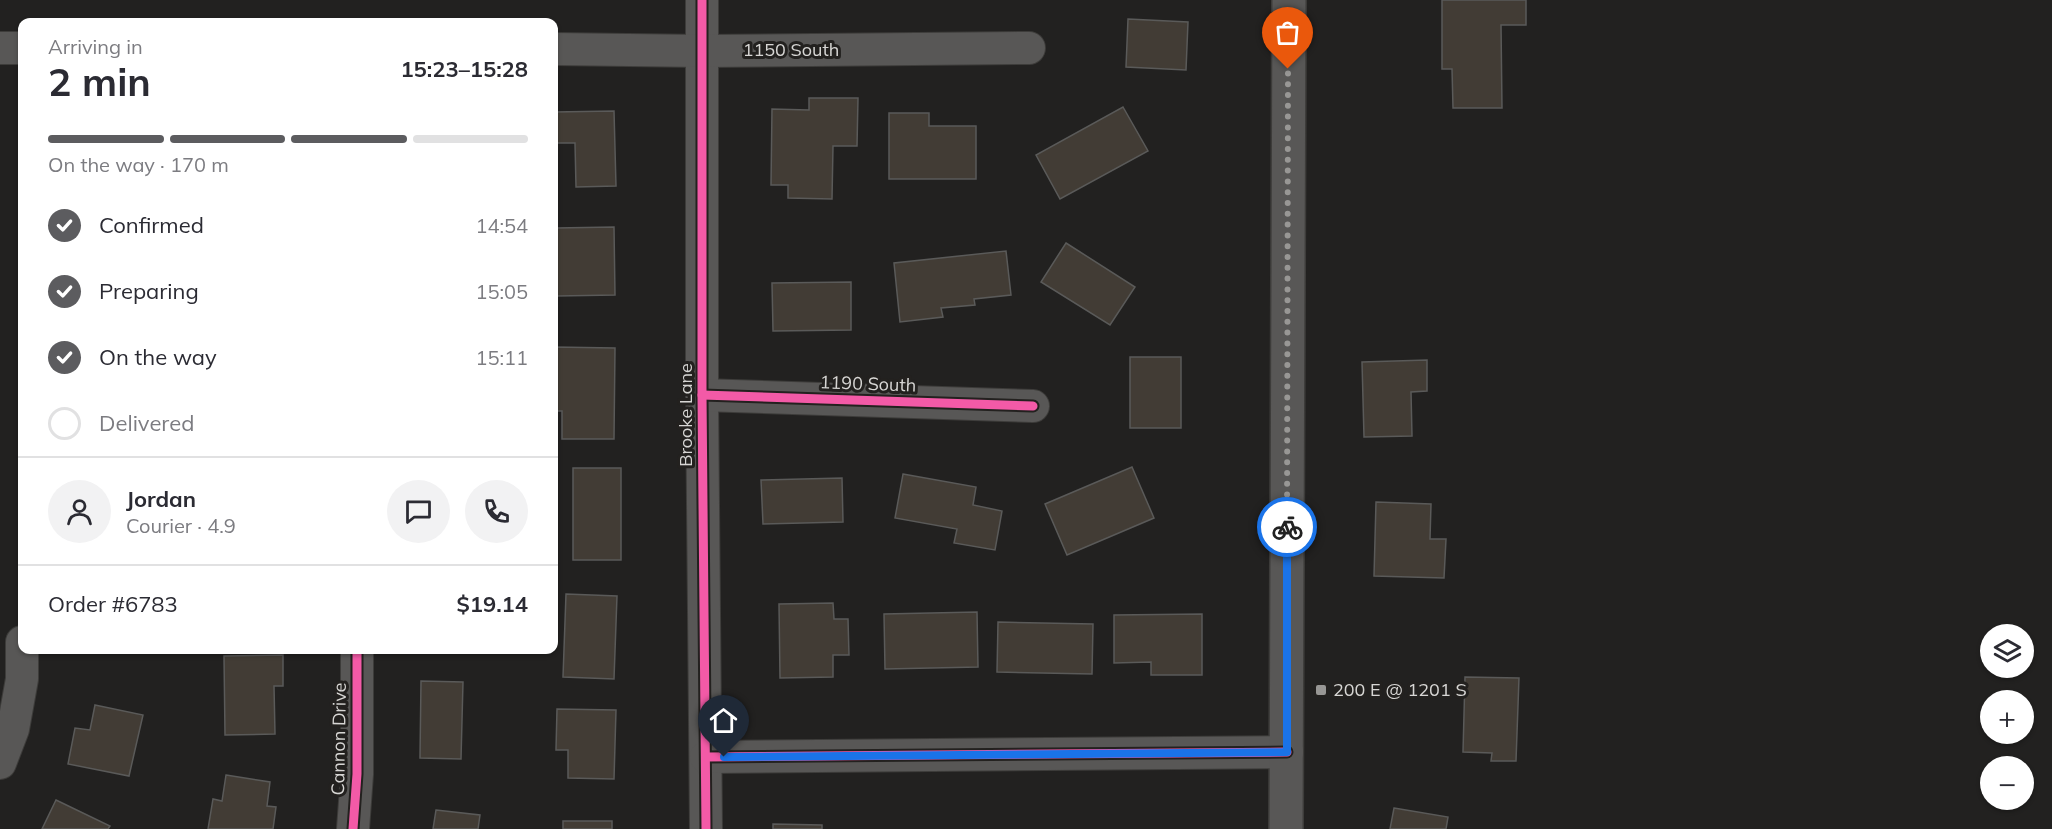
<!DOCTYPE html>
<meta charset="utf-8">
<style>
:root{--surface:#fff;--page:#f2f2f3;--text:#2b2b33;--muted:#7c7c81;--line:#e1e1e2;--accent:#5c5c5f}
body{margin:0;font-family:Mulish,sans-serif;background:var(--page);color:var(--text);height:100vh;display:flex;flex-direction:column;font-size:22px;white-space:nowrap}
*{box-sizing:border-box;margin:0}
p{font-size:20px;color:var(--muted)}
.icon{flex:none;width:33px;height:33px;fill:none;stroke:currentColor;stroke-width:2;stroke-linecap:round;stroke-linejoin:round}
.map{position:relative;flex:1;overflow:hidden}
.side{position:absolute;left:18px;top:18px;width:540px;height:636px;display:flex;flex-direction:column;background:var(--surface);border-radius:12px;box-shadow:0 2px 4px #0004}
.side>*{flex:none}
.controls{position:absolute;left:1980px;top:624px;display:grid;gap:12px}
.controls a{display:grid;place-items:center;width:54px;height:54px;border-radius:50%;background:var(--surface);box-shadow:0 2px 4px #0004;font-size:30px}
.pin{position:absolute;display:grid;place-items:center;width:51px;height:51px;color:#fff;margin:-62px -26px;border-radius:50% 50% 50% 0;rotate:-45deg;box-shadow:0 0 6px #0007}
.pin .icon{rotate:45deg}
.courier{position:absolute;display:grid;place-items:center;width:60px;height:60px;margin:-30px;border:4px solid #1a73e8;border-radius:50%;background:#fff;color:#222;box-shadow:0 2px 8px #0007}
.summary em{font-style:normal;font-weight:700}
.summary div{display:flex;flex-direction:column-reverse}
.summary{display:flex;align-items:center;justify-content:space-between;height:102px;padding:0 30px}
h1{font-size:39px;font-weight:700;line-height:45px}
.bar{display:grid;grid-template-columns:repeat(4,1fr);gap:9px 6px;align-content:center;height:72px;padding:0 30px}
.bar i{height:8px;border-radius:4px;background:var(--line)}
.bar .active{background:var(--accent)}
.bar p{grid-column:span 4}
.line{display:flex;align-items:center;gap:15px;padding:0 30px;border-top:2px solid var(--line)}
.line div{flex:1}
.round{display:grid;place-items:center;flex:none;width:63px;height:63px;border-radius:32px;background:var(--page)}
ol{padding:0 30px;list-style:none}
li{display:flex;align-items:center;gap:18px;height:66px}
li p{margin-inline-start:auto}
li .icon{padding:6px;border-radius:50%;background:var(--accent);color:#fff;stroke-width:4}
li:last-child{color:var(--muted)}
li i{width:33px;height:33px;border:3px solid var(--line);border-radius:50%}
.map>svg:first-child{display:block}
.building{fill:#423c35;stroke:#5a5a59;stroke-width:1.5}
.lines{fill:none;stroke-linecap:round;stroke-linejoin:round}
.minor-casing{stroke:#3d3c3a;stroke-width:34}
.secondary-casing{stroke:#3d3c3a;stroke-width:36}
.minor{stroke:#585756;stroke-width:32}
.secondary{stroke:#585756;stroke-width:33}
.cycleway-casing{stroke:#23211f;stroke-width:13}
.cycleway{stroke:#f35aa7;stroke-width:9}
.done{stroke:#989795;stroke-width:6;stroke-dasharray:0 10.8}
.route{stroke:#1a73e8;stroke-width:8}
.poi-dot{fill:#989795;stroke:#23211f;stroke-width:2}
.labels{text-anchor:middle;stroke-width:6;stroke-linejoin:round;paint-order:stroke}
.street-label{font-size:18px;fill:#d7d6d4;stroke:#23211f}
.poi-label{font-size:18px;fill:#d7d6d4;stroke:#23211f;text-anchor:start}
</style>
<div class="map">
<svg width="2052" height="829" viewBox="0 0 2052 829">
<rect width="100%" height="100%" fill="#222120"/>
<!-- building -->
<g class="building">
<path d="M 1442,0 L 1526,0 L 1526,25 L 1501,25 L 1502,108 L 1453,108 L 1452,69 L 1442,69 Z"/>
<path d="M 1128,19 L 1188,22 L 1186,70 L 1126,67 Z"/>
<path d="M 809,98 L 858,98 L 857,146 L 833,146 L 832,199 L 788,198 L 788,185 L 771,185 L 772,109 L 809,110 Z"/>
<path d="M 1123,107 L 1148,151 L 1060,199 L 1036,155 Z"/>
<path d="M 614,111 L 616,186 L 576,187 L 575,143 L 555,143 L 554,112 Z"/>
<path d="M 889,113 L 929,113 L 929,126 L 976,126 L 976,179 L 889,179 Z"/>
<path d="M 614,227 L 615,295 L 557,296 L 556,228 Z"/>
<path d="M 1066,243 L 1135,287 L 1110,325 L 1041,282 Z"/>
<path d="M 1006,251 L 1011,295 L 974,299 L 975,305 L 941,308 L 943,317 L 900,322 L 894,263 Z"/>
<path d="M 851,282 L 851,330 L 773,331 L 772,283 Z"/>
<path d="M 554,347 L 615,348 L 614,439 L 562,439 L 562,411 L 554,411 Z"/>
<rect x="1130" y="357" width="51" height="71"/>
<path d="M 1427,360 L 1427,391 L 1411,392 L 1412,436 L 1364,437 L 1362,362 Z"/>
<path d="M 1132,467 L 1154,518 L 1067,555 L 1045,504 Z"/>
<rect x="573" y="468" width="48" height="92"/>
<path d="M 903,474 L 976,487 L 973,505 L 1002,511 L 995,550 L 954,543 L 957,529 L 895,518 Z"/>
<path d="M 842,478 L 843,522 L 763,524 L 761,480 Z"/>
<path d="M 1376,502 L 1431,504 L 1430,539 L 1446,539 L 1444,578 L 1374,576 Z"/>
<path d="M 566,594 L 617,596 L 614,679 L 563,677 Z"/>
<path d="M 833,603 L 834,619 L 848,619 L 849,655 L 833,655 L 833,677 L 780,678 L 779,604 Z"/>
<path d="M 977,612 L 978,667 L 885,669 L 884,614 Z"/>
<path d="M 1202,614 L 1202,675 L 1151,675 L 1151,662 L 1114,663 L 1114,615 Z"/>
<path d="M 998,622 L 1093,624 L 1092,674 L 997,672 Z"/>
<path d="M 90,650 L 138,650 L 138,651 L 90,652 Z"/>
<path d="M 283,655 L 283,686 L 274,686 L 275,734 L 225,735 L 224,656 Z"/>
<path d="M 1465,677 L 1519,678 L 1516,761 L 1491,761 L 1492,753 L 1463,752 Z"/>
<path d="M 421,681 L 463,682 L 461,759 L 420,758 Z"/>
<path d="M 95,705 L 143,715 L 129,776 L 68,764 L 75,728 L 90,730 Z"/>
<path d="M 557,709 L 616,710 L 614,779 L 568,778 L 568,750 L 556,750 Z"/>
<path d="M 226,775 L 270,782 L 267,806 L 276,807 L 273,829 L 208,829 L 213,799 L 222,801 Z"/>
<path d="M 56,800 L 110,826 L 108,829 L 42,829 Z"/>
<path d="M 1394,808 L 1448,817 L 1446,829 L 1390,829 Z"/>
<path d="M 436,810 L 480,815 L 478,829 L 433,829 Z"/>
<rect x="563" y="821" width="49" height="8"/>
<path d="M 773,824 L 822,825 L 822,829 L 773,829 Z"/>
</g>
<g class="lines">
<!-- minor casing -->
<g class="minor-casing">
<g id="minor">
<path d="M 702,0 L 702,395 L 706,829"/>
<path d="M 0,48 L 22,48"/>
<path d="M 554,49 L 702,51 L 1029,48"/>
<path d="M 702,395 L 1033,406"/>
<path d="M 706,757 L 1287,752"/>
<path d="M 0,763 L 13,729 L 22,679 L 22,642"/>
<path d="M 353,829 L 357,774 L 357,650"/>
</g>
</g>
<!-- secondary casing -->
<g class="secondary-casing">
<path id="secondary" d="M 1286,829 L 1289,0"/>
</g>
<!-- minor -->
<use href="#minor" class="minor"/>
<!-- secondary -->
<use href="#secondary" class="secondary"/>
<!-- cycleway casing -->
<g class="cycleway-casing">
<g id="cycleway">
<path d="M 702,0 L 702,395 L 706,829"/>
<path d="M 702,395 L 1033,406"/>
<path d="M 706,757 L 1287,752"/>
<path d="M 353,829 L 357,774 L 357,650"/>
</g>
</g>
<!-- cycleway -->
<use href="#cycleway" class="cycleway"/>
</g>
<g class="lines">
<!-- done -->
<path class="done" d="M 1287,527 L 1288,69"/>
<!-- route -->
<path class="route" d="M 724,757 L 1287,752 L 1287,527"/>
</g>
<!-- markers -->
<rect class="poi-dot" x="1315" y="684" width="12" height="12" rx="3"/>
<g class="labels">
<!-- street labels -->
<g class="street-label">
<text x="791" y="56">1150 South</text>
<text transform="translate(868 384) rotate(2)" y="6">1190 South</text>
<text transform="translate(686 415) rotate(-90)" y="6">Brooke Lane</text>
<text transform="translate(339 739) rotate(-89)" y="6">Cannon Drive</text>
</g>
<!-- poi labels -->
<g class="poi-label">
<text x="1333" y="696">200 E @ 1201 S</text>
</g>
</g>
</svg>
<div class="controls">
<a><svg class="icon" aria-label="layers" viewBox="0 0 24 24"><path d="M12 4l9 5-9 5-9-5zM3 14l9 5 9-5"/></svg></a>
<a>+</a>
<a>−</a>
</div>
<div class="pin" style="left:1288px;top:69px;background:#ea580c"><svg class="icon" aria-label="bag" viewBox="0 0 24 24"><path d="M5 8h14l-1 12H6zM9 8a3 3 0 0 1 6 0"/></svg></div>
<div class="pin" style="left:724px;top:757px;background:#1f2937"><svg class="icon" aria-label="home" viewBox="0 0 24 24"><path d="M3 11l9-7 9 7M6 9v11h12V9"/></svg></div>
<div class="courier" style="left:1287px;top:527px"><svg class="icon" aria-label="bike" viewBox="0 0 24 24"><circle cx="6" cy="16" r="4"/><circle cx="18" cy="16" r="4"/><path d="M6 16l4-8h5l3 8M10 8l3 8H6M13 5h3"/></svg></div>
<section class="side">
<div class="summary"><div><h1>2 min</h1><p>Arriving in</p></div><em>15:23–15:28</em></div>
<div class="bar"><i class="active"></i><i class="active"></i><i class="active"></i><i></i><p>On the way · 170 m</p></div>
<ol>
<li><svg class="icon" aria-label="check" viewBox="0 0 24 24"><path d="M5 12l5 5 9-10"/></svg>Confirmed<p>14:54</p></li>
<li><svg class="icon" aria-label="check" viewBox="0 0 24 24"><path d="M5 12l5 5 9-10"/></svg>Preparing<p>15:05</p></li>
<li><svg class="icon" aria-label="check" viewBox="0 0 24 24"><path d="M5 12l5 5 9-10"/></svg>On the way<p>15:11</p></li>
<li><i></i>Delivered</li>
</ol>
<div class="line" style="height:108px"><a class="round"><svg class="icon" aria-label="person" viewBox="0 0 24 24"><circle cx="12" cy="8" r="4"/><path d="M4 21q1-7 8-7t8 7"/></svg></a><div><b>Jordan</b><p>Courier · 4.9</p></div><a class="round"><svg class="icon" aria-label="chat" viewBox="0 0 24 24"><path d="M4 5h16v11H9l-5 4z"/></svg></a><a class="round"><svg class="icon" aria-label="phone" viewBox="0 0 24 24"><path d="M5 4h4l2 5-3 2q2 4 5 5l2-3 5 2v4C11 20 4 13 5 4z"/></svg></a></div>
<div class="line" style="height:78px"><div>Order #6783</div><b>$19.14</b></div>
</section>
</div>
